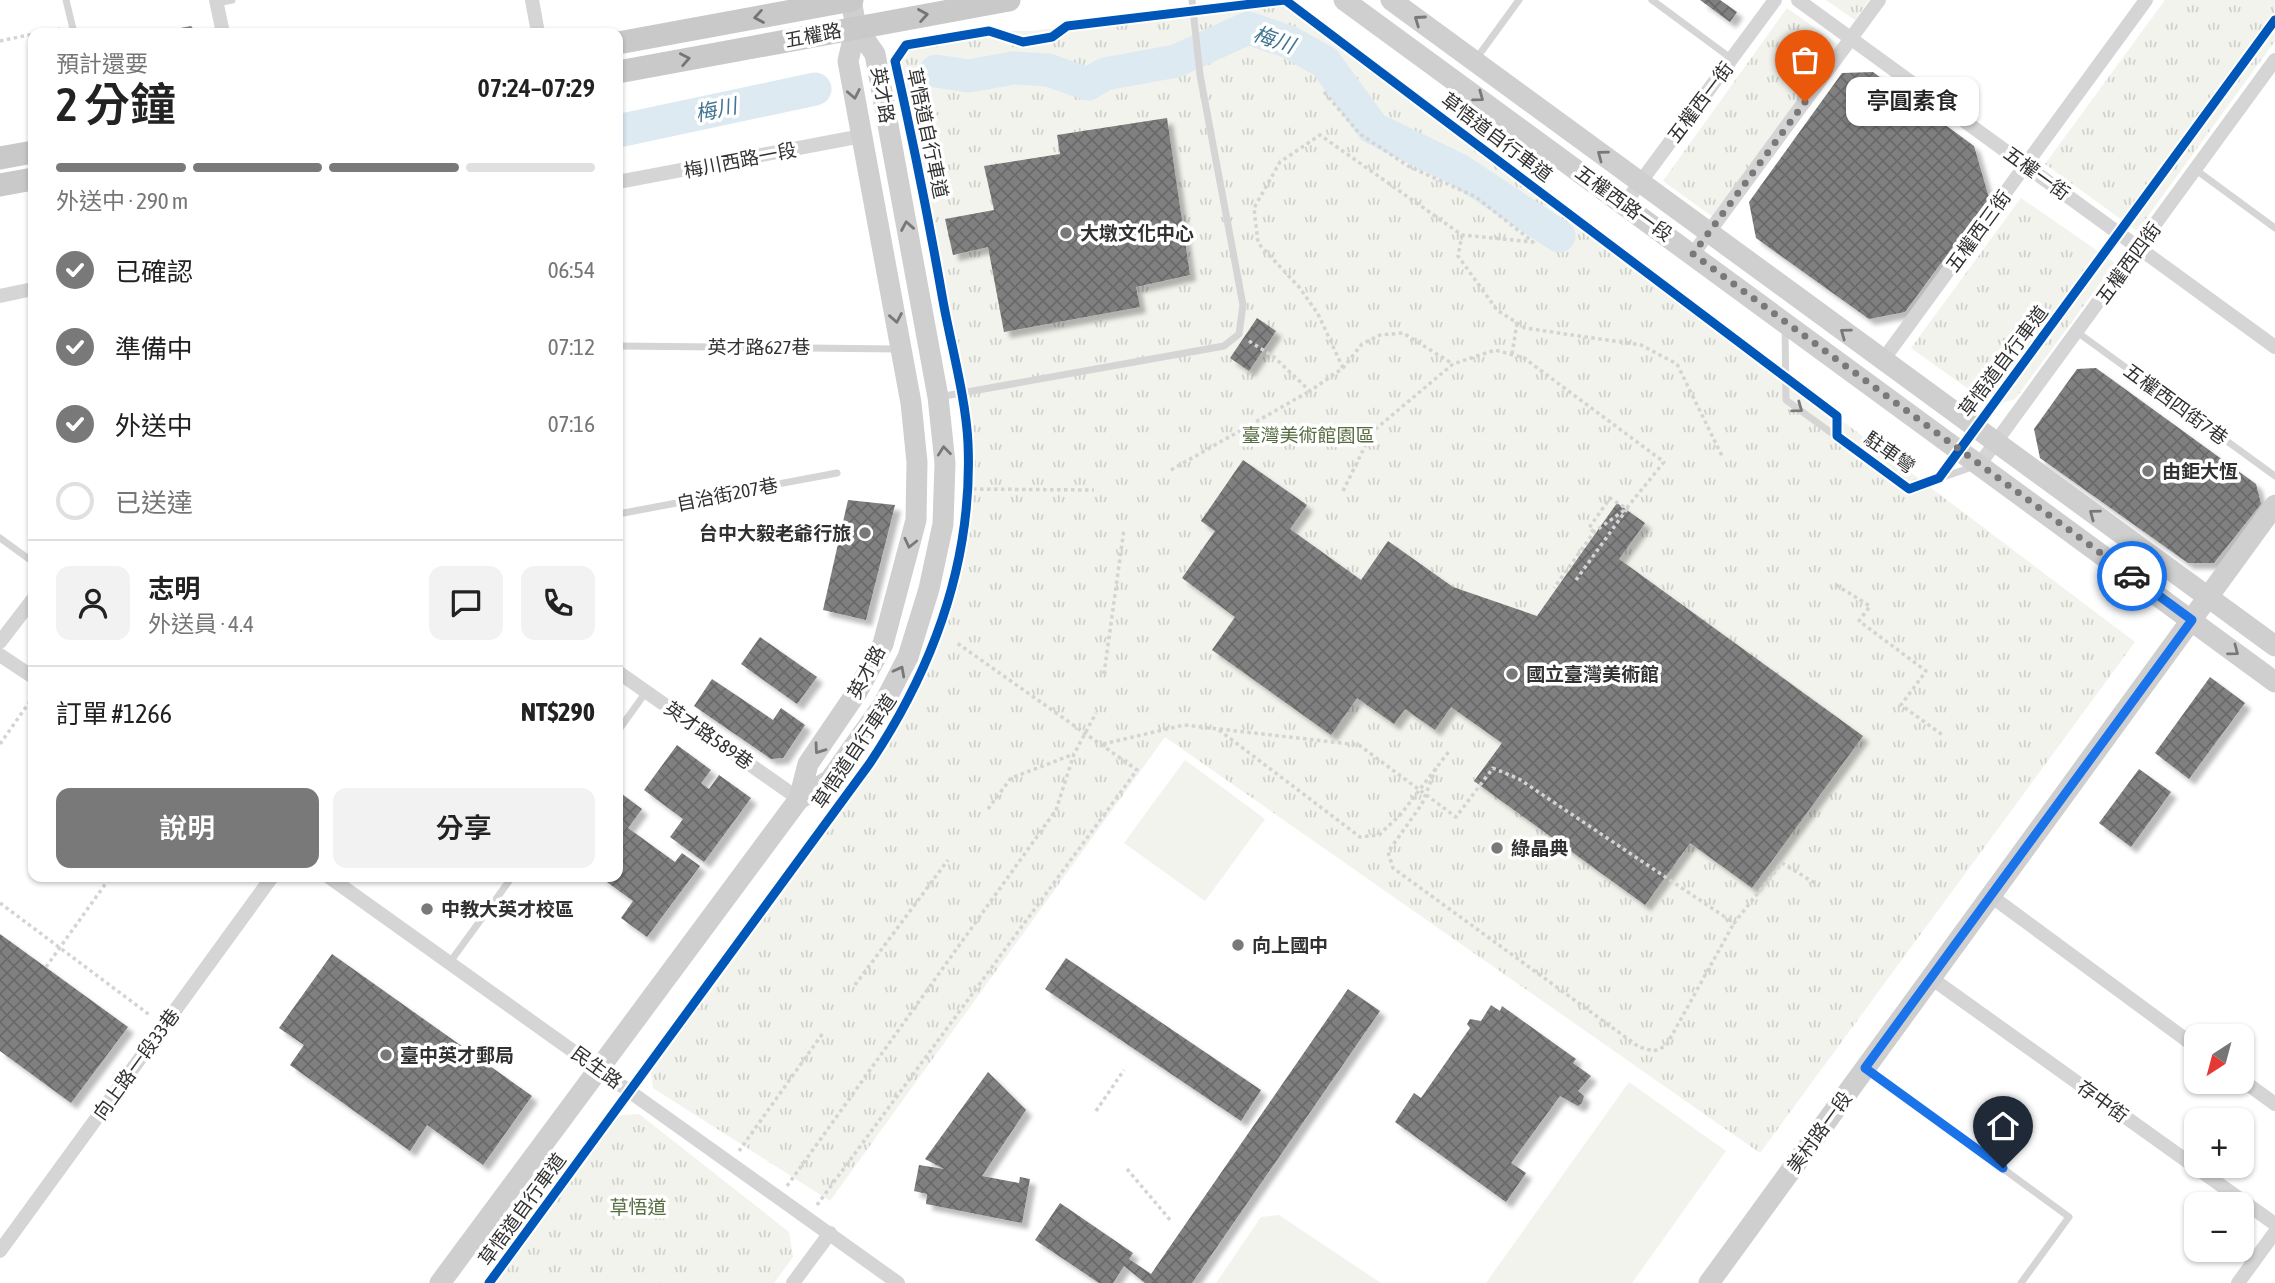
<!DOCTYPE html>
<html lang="zh-TW">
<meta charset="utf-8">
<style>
:root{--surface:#fff;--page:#f2f2f2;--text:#222;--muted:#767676;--line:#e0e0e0;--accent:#797979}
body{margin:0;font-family:"Asap Condensed","Noto Sans TC",sans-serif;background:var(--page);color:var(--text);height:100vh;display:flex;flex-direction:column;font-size:26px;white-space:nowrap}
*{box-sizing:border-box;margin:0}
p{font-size:23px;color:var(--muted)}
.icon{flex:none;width:38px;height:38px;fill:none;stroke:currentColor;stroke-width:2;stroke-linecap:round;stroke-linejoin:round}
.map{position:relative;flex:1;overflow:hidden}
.sheet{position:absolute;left:28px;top:28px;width:595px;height:854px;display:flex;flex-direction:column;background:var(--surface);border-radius:14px;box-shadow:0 2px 5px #0004}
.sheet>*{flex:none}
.needle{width:46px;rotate:216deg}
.tools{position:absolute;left:2184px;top:1024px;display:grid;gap:14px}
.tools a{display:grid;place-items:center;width:70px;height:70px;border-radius:14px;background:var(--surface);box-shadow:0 2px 5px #0004;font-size:35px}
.pin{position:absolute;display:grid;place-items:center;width:60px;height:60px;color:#fff;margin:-72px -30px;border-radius:50% 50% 50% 0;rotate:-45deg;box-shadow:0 0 7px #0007}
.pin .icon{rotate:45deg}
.courier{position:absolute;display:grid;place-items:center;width:70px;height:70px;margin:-35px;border:5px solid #1a73e8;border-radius:50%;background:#fff;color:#222;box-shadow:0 2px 9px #0007}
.bubble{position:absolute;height:49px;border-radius:14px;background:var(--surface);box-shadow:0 2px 5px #0004;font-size:23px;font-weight:600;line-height:49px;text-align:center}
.headline em{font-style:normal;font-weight:600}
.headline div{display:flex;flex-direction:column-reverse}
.headline{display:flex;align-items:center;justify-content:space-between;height:119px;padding:0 28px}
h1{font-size:46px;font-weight:600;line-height:52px}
.bar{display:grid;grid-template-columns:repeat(4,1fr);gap:10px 7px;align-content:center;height:84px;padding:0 28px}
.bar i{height:9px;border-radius:5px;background:var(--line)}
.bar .active{background:var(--accent)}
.bar p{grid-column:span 4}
.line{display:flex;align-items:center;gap:18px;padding:0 28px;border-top:2px solid var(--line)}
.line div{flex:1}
.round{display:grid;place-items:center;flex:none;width:74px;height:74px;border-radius:14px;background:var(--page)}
ol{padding:0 28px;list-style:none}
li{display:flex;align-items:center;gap:21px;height:77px}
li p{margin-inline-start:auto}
li .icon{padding:7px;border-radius:50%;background:var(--accent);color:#fff;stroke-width:4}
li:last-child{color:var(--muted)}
li i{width:38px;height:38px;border:4px solid var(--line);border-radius:50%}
.button{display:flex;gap:14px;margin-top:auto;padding:14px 28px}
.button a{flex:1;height:80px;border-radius:14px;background:var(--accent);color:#fff;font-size:28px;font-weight:600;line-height:80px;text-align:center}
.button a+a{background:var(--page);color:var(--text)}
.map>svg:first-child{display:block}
.grass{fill:#f1f3ec}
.park{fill:url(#park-tufts)}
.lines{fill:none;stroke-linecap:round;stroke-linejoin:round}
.river{stroke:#ddeaf2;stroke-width:33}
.building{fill:url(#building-cross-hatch);filter:url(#shadow)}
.path{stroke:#d4d4d4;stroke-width:3.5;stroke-dasharray:3.5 3.5;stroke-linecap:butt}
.lane{stroke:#d5d5d5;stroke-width:7}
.street{stroke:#d5d5d5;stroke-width:14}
.secondary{stroke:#cfcfcf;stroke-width:21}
.primary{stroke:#c9c9c9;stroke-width:23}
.cycleway-casing{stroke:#fff;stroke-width:13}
.cycleway{stroke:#0057b8;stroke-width:9}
.oneway{stroke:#757575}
.oneway2{stroke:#787878}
.oneway3{stroke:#7b7b7b}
.done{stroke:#797979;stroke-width:7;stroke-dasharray:0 12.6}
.route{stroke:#1a73e8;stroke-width:9}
.poi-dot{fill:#797979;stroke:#fff;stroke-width:2.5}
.labels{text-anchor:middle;stroke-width:7;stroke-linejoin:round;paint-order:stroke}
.street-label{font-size:19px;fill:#313131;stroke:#fff}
.poi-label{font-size:19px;font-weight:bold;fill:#313131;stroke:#fff;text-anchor:start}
.park-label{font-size:19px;fill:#566c40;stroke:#fff}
.water-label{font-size:21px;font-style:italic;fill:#417591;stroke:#fff}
</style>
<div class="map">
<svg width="2275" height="1283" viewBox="0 0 2275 1283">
<defs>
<pattern id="park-tufts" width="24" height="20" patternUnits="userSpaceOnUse" patternTransform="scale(1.75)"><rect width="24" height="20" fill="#f1f3ec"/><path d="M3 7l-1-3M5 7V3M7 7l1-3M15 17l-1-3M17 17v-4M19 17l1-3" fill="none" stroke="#cfd1cb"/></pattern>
<pattern id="building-cross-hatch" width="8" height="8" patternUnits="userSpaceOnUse" patternTransform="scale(1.75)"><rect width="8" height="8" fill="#808080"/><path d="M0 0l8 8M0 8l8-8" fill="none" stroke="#696969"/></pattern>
<filter id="shadow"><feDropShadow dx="6" dy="6" stdDeviation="2" flood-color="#0004"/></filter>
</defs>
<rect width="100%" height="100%" fill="#fff"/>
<!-- grass -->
<g class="grass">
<path d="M 1185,760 L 1265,819 L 1205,901 L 1124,843 Z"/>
<path d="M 1629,1082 L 1726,1151 L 1632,1283 L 1486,1283 Z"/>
<path d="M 1279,1215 L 1381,1283 L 1216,1283 L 1261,1217 Z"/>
</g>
<!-- park -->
<g class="park">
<path d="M 1285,0 L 2135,642 L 1760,1153 L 1165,737 L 830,1201 L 653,1088 L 650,1064 L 903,714 C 944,629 970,539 968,444 C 967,410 956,373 950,339 C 933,245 913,152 895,59 L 906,45 L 989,31 L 1032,31 Z"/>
<path d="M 1826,0 L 1869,0 L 1855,20 Z"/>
<path d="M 2165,0 L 2275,0 L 2275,41 L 2137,231 L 2045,164 Z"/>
<path d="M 1787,8 L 1840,46 L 1716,219 L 1663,181 Z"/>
<path d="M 2021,198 L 2115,263 L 2015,399 L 1992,406 L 1911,348 Z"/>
<path d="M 639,1114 L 789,1232 L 793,1257 L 774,1283 L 489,1283 L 612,1116 Z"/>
</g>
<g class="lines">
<!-- river -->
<g class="river">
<path d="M 936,71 L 969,76 L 1013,68 L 1048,70 L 1088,84 L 1105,74 L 1176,61 L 1248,28 L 1289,42 L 1325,62 L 1373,128 L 1459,170 L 1559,236"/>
<path d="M 618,131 L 815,89"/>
</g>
</g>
<!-- building -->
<g class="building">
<path d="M 1700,0 L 1720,0 L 1737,12 L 1730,22 Z"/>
<path d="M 191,26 L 197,33 L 160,33 L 160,32 Z"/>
<path d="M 1873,72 L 1974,146 L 1989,198 L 1905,312 L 1869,319 L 1756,238 L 1749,202 L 1842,73 Z"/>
<path d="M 1167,118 L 1190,275 L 1136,287 L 1140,307 L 1004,332 L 988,247 L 953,255 L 945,219 L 994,210 L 984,166 L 1060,154 L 1057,135 Z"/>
<path d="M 1257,318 L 1276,331 L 1249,371 L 1230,358 Z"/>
<path d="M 2096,368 L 2256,484 L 2261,504 L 2214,563 L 2188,563 L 2040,458 L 2034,429 L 2077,369 Z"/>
<path d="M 1243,460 L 1307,505 L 1290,529 L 1361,580 L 1388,541 L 1453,587 L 1537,616 L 1617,503 L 1645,523 L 1619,559 L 1863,736 L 1752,888 L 1690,843 L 1645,905 L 1474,781 L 1502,743 L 1451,707 L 1435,730 L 1405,709 L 1394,724 L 1357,698 L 1331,735 L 1212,650 L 1235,617 L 1182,578 L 1215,531 L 1201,521 Z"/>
<path d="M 848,500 L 895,505 L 866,620 L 823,610 Z"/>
<path d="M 760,637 L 817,677 L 797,704 L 741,664 Z"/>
<path d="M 2210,677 L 2245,703 L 2189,779 L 2155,753 Z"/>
<path d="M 712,679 L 773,720 L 781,708 L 805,725 L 783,758 L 771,759 L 694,706 Z"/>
<path d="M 677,745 L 711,770 L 701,783 L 709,789 L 719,775 L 751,798 L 704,862 L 670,837 L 683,819 L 644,790 Z"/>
<path d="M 2139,769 L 2171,792 L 2131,847 L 2099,823 Z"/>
<path d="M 618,791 L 642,809 L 628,828 L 675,862 L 682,853 L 700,866 L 647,937 L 621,918 L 633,901 L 600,877 L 618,877 Z"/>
<path d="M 0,934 L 128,1027 L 71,1103 L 0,1051 Z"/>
<path d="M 332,954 L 532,1096 L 483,1165 L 427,1125 L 410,1151 L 290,1065 L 304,1045 L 279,1028 Z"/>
<path d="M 1066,958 L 1261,1090 L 1241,1121 L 1045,989 Z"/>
<path d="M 1348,989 L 1380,1011 L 1192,1283 L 1145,1283 L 1124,1266 L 1113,1283 L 1099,1283 L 1035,1240 L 1060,1203 L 1133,1253 L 1129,1259 L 1151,1274 Z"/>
<path d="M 1491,1005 L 1500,1011 L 1502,1006 L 1576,1059 L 1573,1063 L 1591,1076 L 1578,1091 L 1584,1096 L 1582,1103 L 1578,1106 L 1560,1096 L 1511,1163 L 1526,1173 L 1506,1202 L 1395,1122 L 1414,1093 L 1421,1098 L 1470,1028 L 1467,1024 L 1470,1019 L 1481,1021 Z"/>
<path d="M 988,1072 L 1026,1110 L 982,1176 L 1019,1183 L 1020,1177 L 1030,1179 L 1022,1223 L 926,1204 L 927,1194 L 914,1191 L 919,1165 L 944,1169 L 925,1159 Z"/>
</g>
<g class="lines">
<!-- path -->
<g class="path">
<path d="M 38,33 L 60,29"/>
<path d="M 0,41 L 33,34"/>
<path d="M 1324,92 L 1360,134 L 1408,166 L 1476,197 L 1533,242 L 1462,235"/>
<path d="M 1249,341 L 1274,357 L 1310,391 L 1343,368 L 1362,344 L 1380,335 L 1403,333 L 1453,364"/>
<path d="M 1512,354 L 1517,323"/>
<path d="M 1343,368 L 1318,314 L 1299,287 L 1258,243 L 1254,208 L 1280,162 L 1320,135 L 1462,235 L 1458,256 L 1497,310 L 1525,328 L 1641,345 L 1677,364 L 1723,458"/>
<path d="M 1171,470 L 1310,391"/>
<path d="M 966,489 L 1094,490"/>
<path d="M 1343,491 L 1372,432 L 1453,364 L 1495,350 L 1524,358 L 1664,462 L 1626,509 L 1594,532 L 1554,588"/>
<path d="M 1576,580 L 1627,509 L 1610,498 L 1589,528 L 1594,532"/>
<path d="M 1836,585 L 1870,606 L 1859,621 L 1926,671 L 1901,705 L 1944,736"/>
<path d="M 1104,674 L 1124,529"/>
<path d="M 1219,730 L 1360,837 L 1379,835 L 1401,814 L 1450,750"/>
<path d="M 0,744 L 33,697"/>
<path d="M 1103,744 L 1184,725 L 1359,745 L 1456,817 L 1493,768 L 1519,779 L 1734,923 L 1782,863 L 1818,885"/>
<path d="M 1436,768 L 1422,804 L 1388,852 L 1393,868 L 1639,1047 L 1654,1051 L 1666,1046 L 1734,923"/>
<path d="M 988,809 L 1011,778 L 1074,754"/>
<path d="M 0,903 L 151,1016"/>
<path d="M 46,967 L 109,879"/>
<path d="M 855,985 L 948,860"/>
<path d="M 1096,1111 L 1124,1070"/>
<path d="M 739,1151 L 823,1033"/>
<path d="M 1127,1169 L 1171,1221"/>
<path d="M 787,1186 L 1056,810 L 1074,754 L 1096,713"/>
<path d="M 817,1205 L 1137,770 L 957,643"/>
</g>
<!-- lane -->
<g class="lane">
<path d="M 66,0 L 74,33"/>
<path d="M 1652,0 L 1732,59"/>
<path d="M 217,3 L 232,0"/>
<path d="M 1476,59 L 1519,0"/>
<path d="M 2196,170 L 2275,228"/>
<path d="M 1785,329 L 1786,400 L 1909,489 L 1975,466"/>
<path d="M 2077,332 L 2275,476"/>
<path d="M 618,346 L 897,349"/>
<path d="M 939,397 L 1224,346 L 1239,334 L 1243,305 L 1200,75 L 1192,0"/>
<path d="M 618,514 L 837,473"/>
<path d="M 0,538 L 33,562"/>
<path d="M 618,731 L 646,692"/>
<path d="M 450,962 L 512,877"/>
<path d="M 1867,1069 L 2069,1217 L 2021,1283"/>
</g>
<!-- street -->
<g class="street">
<path d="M 216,0 L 223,33"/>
<path d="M 532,0 L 538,33"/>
<path d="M 1798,0 L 2275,347"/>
<path d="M 618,182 L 862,136"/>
<path d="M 1625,203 L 1775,0"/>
<path d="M 1693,254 L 1879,0"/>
<path d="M 0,296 L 33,289"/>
<path d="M 1883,360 L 2146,0"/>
<path d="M 1979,465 L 2275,60"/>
<path d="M 0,642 L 33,599"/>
<path d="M 0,655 L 33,677"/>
<path d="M 618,672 L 799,799"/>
<path d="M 329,877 L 898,1283"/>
<path d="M 1991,896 L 2196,1047"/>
<path d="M 1931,978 L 2275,1224"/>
<path d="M 2242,1080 L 2275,1104"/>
<path d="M 0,1251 L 272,877"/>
<path d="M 793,1283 L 830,1233"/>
<path d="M 2238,1283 L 2275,1232"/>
</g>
<!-- secondary -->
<g class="secondary">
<path d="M 1344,0 L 2275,682"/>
<path d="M 1391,0 L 2275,646"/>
<path d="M 799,799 L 830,780 L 883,705 L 908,657 L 929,589 L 943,524 L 945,463 L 938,397 L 875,54 L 856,27"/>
<path d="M 440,1283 L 799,799 L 808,764 L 857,692 L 883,644 L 916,520 L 917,462 L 911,403 L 848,61 L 856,27 L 851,0"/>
<path d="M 1709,1283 L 2275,505"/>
</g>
<!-- primary -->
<g class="primary">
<path d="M 618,43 L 852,0"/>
<path d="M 618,72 L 1009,0"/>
<path d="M 0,158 L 33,152"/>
<path d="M 0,185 L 33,179"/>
</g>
<!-- cycleway casing -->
<g class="cycleway-casing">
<path id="cycleway" d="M 489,1283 L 870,763 C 934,667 973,559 968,443 C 966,399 951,345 943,301 C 929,221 913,141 895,61 L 906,45 L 989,31 L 1023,42 L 1052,37 L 1067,26 L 1285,0 L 1837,416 L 1837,436 L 1909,489 L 1939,478 L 2275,20"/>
</g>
<!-- cycleway -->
<use href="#cycleway" class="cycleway"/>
</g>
<!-- one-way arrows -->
<defs><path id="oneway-chevron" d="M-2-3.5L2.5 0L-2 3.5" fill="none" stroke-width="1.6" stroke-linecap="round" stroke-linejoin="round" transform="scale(1.75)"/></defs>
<g class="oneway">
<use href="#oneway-chevron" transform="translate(923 15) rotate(-10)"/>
<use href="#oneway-chevron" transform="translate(759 17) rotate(170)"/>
<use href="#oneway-chevron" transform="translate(685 59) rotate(-11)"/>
</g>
<g class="oneway2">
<use href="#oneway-chevron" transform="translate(1419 20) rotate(-145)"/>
<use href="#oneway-chevron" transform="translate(854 94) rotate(79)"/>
<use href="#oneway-chevron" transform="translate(1479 97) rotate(36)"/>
<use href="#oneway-chevron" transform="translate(1602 155) rotate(-143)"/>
<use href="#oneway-chevron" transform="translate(907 226) rotate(-100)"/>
<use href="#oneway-chevron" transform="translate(896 318) rotate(80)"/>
<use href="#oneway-chevron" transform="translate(1845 333) rotate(-144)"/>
<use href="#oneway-chevron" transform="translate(944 451) rotate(-96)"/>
<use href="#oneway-chevron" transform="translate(2094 514) rotate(-144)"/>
<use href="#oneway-chevron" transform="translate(910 543) rotate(103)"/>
<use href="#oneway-chevron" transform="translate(2234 651) rotate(37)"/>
<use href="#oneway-chevron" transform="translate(900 671) rotate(-62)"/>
<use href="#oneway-chevron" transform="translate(819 749) rotate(125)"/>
</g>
<use class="oneway3" href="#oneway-chevron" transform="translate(1798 408) rotate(36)"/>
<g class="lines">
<!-- done -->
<path class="done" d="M 1805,102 L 1693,254 L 2132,576"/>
<!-- route -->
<path class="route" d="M 2003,1168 L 1865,1068 L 2192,620 L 2132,576"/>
</g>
<!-- markers -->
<g class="poi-dot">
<circle cx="1066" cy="233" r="7"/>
<circle cx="2148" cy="471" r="7"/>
<circle cx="865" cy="533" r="7"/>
<circle cx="1512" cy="674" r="7"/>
<circle cx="1497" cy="848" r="7"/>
<circle cx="427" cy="909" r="7"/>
<circle cx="1238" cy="945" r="7"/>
<circle cx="386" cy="1055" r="7"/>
</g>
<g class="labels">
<!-- street labels -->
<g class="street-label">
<text transform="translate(813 35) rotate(-11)" y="7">五權路</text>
<text transform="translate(883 95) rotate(80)" y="7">英才路</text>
<text transform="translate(1700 102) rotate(-53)" y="7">五權西一街</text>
<text transform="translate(928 133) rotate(78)" y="7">草悟道自行車道</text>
<text transform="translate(1497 137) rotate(37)" y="7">草悟道自行車道</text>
<text transform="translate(740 160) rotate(-11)" y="7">梅川西路一段</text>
<text transform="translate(2037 173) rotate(36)" y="7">五權一街</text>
<text transform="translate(1624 203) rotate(36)" y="7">五權西路一段</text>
<text transform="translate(1978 231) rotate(-54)" y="7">五權西三街</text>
<text transform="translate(2128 263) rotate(-54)" y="7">五權西四街</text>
<text x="759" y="354">英才路627巷</text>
<text transform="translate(2003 361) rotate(-53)" y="7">草悟道自行車道</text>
<text transform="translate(2176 404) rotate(36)" y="7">五權西四街7巷</text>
<text transform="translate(1890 452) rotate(35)" y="7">駐車彎</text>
<text transform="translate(727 494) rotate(-11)" y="7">自治街207巷</text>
<text transform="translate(866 672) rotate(-62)" y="7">英才路</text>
<text transform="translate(709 735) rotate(35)" y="7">英才路589巷</text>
<text transform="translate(854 751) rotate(-56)" y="7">草悟道自行車道</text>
<text transform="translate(136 1064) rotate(-54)" y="7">向上路一段33巷</text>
<text transform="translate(597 1067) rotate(36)" y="7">民生路</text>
<text transform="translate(2103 1101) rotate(36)" y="7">存中街</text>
<text transform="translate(1819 1132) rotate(-54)" y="7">美村路一段</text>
<text transform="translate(522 1209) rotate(-54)" y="7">草悟道自行車道</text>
</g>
<!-- poi labels -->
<g class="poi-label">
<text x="1080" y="240">大墩文化中心</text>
<text x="2162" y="478">由鉅大恆</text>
<text x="851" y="540" text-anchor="end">台中大毅老爺行旅</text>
<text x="1526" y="681">國立臺灣美術館</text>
<text x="1511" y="855">綠晶典</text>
<text x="441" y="916">中教大英才校區</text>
<text x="1252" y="952">向上國中</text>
<text x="400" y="1062">臺中英才郵局</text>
</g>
<!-- park labels -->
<g class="park-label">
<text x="1308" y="442">臺灣美術館園區</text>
<text x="638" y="1214">草悟道</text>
</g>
<!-- water labels -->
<g class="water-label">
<text transform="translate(1274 40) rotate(19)" y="7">梅川</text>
<text transform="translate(716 110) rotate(-12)" y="7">梅川</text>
</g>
</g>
</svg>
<div class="tools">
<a><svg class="needle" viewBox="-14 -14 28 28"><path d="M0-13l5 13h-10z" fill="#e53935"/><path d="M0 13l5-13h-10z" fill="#767676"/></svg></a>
<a>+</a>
<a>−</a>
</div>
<div class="pin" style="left:1805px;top:102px;background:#ea580c"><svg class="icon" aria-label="bag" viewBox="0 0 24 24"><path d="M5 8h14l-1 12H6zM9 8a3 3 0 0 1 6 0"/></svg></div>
<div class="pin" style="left:2003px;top:1168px;background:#1f2937"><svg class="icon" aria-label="home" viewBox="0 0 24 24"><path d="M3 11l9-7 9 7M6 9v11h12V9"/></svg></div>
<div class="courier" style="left:2132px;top:576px"><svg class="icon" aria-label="car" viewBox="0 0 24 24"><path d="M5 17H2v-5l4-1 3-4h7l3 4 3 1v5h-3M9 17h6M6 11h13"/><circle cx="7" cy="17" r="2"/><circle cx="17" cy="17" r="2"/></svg></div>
<div class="bubble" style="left:1846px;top:77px;width:133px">亭圓素食</div>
<section class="sheet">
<div class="headline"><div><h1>2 分鐘</h1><p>預計還要</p></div><em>07:24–07:29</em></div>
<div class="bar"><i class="active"></i><i class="active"></i><i class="active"></i><i></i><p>外送中 · 290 m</p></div>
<ol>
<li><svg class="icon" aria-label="check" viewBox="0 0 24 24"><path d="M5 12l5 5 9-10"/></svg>已確認<p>06:54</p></li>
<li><svg class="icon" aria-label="check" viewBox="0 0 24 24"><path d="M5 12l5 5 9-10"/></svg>準備中<p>07:12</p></li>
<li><svg class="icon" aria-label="check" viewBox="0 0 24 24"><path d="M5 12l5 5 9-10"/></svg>外送中<p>07:16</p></li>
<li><i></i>已送達</li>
</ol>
<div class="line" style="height:126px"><a class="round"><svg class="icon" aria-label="person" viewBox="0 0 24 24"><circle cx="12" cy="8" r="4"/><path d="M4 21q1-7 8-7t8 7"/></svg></a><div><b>志明</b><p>外送員 · 4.4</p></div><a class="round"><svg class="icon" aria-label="chat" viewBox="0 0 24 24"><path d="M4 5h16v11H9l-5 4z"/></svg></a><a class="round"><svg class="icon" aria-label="phone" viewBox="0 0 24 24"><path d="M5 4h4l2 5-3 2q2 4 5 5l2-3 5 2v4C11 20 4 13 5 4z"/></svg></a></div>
<div class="line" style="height:91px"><div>訂單 #1266</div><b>NT$290</b></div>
<div class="button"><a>說明</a><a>分享</a></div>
</section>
</div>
